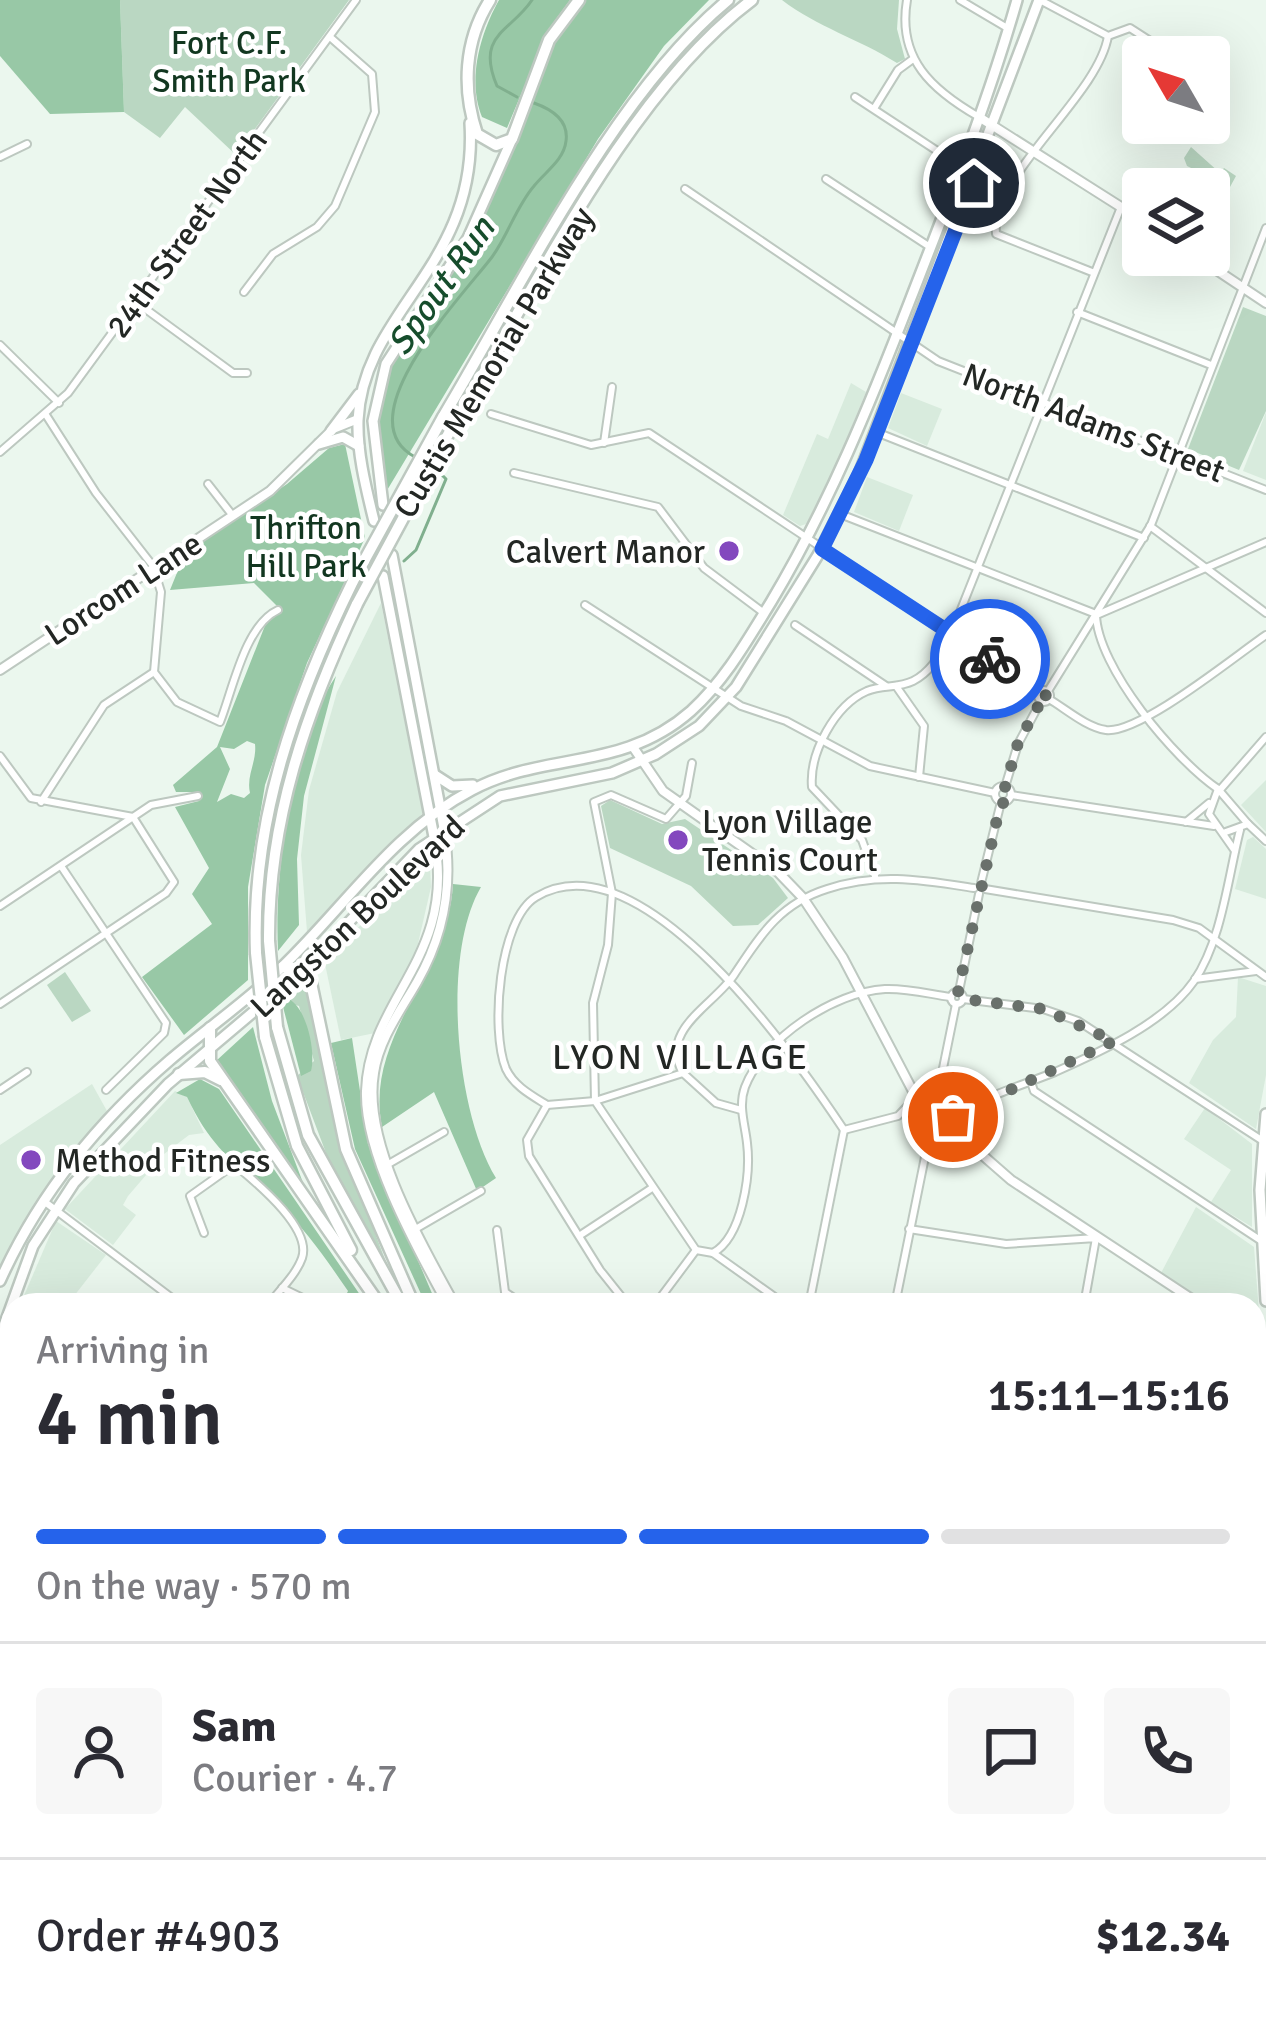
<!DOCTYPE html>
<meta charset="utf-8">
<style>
:root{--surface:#fff;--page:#f7f7f7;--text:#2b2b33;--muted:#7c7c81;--line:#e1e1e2;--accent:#2563eb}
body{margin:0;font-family:Signika,sans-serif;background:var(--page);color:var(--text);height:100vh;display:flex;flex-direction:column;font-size:45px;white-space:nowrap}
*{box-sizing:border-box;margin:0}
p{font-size:39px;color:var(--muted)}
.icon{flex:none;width:66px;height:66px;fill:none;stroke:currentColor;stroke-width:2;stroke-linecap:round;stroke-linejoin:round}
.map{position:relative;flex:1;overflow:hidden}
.sheet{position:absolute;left:0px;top:1293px;width:1266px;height:747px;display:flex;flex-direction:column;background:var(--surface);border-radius:36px 36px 0 0;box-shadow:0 12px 48px #0002}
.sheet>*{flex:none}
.needle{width:78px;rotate:309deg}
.controls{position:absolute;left:1122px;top:36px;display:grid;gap:24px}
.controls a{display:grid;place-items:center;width:108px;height:108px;border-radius:12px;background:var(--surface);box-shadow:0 12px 48px #0002;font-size:60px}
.pin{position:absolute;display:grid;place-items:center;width:102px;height:102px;color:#fff;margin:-51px;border:6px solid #fff;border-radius:50%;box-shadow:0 3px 12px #0007}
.courier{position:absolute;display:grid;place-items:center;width:120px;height:120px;margin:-60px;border:9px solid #2563eb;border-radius:50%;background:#fff;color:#222;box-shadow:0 3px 15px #0007}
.head em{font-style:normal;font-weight:600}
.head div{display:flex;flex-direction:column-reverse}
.head{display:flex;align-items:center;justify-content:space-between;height:204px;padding:0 36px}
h1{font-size:78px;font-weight:600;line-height:90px}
.bar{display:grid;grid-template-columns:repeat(4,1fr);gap:18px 12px;align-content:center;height:144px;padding:0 36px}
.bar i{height:15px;border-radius:9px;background:var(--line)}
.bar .on{background:var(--accent)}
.bar p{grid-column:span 4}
.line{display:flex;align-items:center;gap:30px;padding:0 36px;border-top:3px solid var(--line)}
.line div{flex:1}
.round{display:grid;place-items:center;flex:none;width:126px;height:126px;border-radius:12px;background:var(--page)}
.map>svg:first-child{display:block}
.built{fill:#d8ebdd}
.green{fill:#bad7c2}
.forest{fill:#98c8a6;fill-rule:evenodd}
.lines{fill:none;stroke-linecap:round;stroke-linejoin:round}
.stream{stroke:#80af8e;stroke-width:3}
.minor-casing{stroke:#bdc8c0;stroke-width:10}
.tertiary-casing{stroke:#bdc8c0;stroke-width:12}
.secondary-casing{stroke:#bdc8c0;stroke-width:12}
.primary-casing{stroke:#bdc8c0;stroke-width:14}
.motorway-casing{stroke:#bdc8c0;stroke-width:15}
.minor{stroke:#fff;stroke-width:6}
.tertiary{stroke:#fff;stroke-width:8}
.secondary{stroke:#fff;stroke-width:8}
.primary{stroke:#fff;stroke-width:9}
.motorway{stroke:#fff;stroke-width:10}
.motorway-bridge-casing{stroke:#bdc8c0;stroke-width:15;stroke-linecap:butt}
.motorway-bridge{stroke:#fff;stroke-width:10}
.done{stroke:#69706b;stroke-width:12;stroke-dasharray:0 21.6}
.route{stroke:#2563eb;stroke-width:15}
.poi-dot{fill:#8348be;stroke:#fff;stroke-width:4.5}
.labels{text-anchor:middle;stroke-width:9;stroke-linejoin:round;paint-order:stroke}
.park-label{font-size:33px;fill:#123720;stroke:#fff}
.street-label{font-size:33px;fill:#232724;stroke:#fff}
.poi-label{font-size:33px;fill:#232724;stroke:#fff;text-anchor:start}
.water-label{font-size:36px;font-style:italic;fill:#164d2c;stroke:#fff}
.neighbourhood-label{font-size:36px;letter-spacing:3px;fill:#232724;stroke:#fff}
</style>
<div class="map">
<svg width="1266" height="2039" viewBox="0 0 1266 2039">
<rect width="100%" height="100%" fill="#ebf7ee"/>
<!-- built -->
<g class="built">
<path d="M 851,383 L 866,392 L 831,477 L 806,524 L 800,526 L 783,515 L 817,434 L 828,439 Z"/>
<path d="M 901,393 L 942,409 L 927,446 L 888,428 Z"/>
<path d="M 1266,412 L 1266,480 L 1243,471 Z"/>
<path d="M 867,477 L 913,495 L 899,531 L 854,512 Z"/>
<path d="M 381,603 L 423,813 L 307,932 L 301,855 L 309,790 L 337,692 Z"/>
<path d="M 1266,780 L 1266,832 L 1241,805 Z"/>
<path d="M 1253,837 L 1266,849 L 1266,899 L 1235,889 L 1247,840 Z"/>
<path d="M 422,858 L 430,863 L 431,887 L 414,961 L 375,1033 L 341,1040 L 325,964 Z"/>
<path d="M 1238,977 L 1266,986 L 1266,1075 L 1256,1129 L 1189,1083 L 1213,1040 L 1236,1017 Z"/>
<path d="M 92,1084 L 107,1111 L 39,1199 L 0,1267 L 0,1145 Z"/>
<path d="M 175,1091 L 187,1097 L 204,1133 L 189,1135 L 164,1154 L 128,1196 L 123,1205 L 136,1215 L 113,1245 L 65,1209 Z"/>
<path d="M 1205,1108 L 1252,1144 L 1252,1227 L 1211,1202 L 1231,1170 L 1184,1139 Z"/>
<path d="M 1196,1207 L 1254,1247 L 1261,1338 L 1254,1334 L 1254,1305 L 1210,1305 L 1161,1273 Z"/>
<path d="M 56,1221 L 106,1255 L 67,1305 L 20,1305 Z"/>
<path d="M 12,1327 L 12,1401 L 9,1405 L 0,1399 L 0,1351 Z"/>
<path d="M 1254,1414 L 1266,1414 L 1266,1487 L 1254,1488 Z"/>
<path d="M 1266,1500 L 1266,1575 L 1254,1576 L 1254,1501 Z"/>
<path d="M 1259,1892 L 1266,1893 L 1266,1983 L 1254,1981 L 1254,1902 Z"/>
<path d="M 1254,1990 L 1266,1992 L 1266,2039 L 1217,2039 L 1219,2028 L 1254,2028 Z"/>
<path d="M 398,2028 L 481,2028 L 486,2031 L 479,2039 L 393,2039 Z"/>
<path d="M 866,2028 L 925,2028 L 916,2039 L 858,2039 Z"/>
<path d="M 943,2028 L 1006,2028 L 1019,2039 L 934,2039 Z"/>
<path d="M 1019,2028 L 1193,2028 L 1191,2039 L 1069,2039 Z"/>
</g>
<!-- green -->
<g class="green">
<path d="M 120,0 L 349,0 L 236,155 L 185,107 L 160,138 L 124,112 Z"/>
<path d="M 782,0 L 899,0 L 897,29 L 905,59 L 897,63 C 859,39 817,27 782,0 Z"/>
<path d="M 1191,147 L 1220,173 L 1224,168 L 1236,176 L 1230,187 L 1187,166 L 1184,158 Z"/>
<path d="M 1243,307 L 1266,316 L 1266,411 L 1239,470 L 1188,449 Z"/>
<path d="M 610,800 L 662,824 L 685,819 L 773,878 L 788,898 L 758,925 L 733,926 L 691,886 L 610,848 L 601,806 Z"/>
<path d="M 65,972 L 91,1011 L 72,1022 L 47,985 Z"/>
<path d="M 304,981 L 341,1144 L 386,1262 L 329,1161 L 297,1076 L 314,1061 L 299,1006 L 284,1002 Z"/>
</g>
<!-- forest -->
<g class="forest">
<path d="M 0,0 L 120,0 L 124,112 L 50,114 L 0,56 Z"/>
<path d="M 499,0 L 570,0 L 548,30 L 507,128 L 482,117 C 467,80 480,34 499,0 Z"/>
<path d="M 584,0 L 709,0 L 664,46 L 598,139 L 386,492 L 376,426 L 389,369 L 478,230 L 550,49 Z"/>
<path d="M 345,444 L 365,538 L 307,663 L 265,785 L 248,887 L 248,980 L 184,1035 L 142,977 L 212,924 L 192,894 L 209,868 L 175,807 L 199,801 L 201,792 L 176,792 L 173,785 L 217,747 L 268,618 L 280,609 L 254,583 L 170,590 L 185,553 L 287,484 L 329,448 ZM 247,741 L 255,744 C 257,762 246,775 250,793 L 244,798 L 231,794 L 217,802 L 230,769 L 220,747 L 234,749 Z"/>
<path d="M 336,676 L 304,796 L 297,859 L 299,925 L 278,951 C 274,872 291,743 336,676 Z"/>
<path d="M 453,884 L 481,887 C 441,955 456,1113 496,1178 L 477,1191 L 434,1092 L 382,1127 C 364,1036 448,974 453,884 Z"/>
<path d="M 289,999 C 307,1009 316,1052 311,1071 L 301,1076 L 282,1003 Z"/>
<path d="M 253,1027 L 272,1101 L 305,1188 L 216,1061 Z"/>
<path d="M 352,1038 L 368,1144 L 437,1305 L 426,1305 L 355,1149 L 331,1043 Z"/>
<path d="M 200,1079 L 219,1089 L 367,1305 L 341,1305 L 348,1291 C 326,1259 306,1230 278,1203 C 237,1162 214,1154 187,1097 L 176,1093 Z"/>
<path d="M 274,2028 L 331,2028 L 328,2039 L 265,2039 Z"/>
</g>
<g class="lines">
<!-- stream -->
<g class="stream">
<path d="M 517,97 L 497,86 C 475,34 511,32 532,0"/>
<path d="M 415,457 C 343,419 464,294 492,257 C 508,235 516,207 534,186 C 545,172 564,160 566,141 C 569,120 551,109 534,103"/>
<path d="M 404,561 L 416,550 L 446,479 L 434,467"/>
</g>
<!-- minor casing -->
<g class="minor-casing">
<g id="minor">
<path d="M 907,0 C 897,59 932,90 979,117"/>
<path d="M 960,0 L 1009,29"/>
<path d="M 1040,0 L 1108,36 L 1130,28 L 1172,55"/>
<path d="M 855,97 L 951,160 L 975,169"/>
<path d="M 875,107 L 898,70 L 913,59"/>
<path d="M 0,157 L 27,144"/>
<path d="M 826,179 L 930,247"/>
<path d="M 685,189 L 938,361 L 1266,490"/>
<path d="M 1092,272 L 996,234 C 990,175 1098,97 1108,36"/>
<path d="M 244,292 L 273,254 L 317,227 L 335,206 L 375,112 L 372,74 L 330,37"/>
<path d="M 136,302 L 233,373 L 247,373"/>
<path d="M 1077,312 L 1211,365"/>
<path d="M 0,345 L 59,403"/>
<path d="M 491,414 L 591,445 L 649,433 L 1039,692"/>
<path d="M 46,415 L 96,493 L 153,566 L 161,592 L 154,672 L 177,702 L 220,722 C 233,689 245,625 278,610"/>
<path d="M 876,432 L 1144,538"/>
<path d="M 604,443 L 612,387"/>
<path d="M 0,452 L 68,393 L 356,0"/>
<path d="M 514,473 L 658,507 L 704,568 L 764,613"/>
<path d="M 208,484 L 233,516"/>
<path d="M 840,514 L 1096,614 C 1097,667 1175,760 1218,789"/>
<path d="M 1150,526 L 1266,613"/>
<path d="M 585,605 L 741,706 L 786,721 L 870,766 L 995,793"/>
<path d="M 1099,614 L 1266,542"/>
<path d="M 795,625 L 886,686"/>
<path d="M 980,652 L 1041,643"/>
<path d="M 942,656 L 969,647"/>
<path d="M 896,686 L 924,726 L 919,777"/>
<circle cx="1044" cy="696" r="6"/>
<path d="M 1048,691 L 1151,525 L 1266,228"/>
<path d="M 1049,699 C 1066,709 1086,727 1106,730 C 1140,734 1235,656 1266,635"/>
<path d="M 0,756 L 31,798 L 133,817 L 174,882 L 166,893 L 0,1004"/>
<path d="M 692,763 L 686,796 L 666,819 L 611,795 L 594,802 L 612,893 L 608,945 L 593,1003 L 595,1101 L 696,1250 L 713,1253 L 786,1305"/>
<circle cx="1003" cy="794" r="8"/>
<path d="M 1005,787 L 1018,744 L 1041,701"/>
<path d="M 1219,791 L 1266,737"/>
<path d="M 1011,795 L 1214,826"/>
<path d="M 41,802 L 104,705 L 154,672"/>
<path d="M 1186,822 L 1209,803"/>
<path d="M 1248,824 L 1266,841"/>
<path d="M 1223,833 L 1248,824 L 1218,789 L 1209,814 L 1235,851"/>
<path d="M 61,866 L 166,1023 L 164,1033 L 106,1090"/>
<path d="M 875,876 L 862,840 L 812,787 C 809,753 835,705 867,691 C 882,685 899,688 913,681 C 932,671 940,654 950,637 L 1121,207"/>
<path d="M 981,883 L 1001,802"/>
<path d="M 985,889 L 1173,920 L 1199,928 L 1266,977"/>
<path d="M 0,906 L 151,805 L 198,796"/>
<path d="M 1195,979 L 1256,971"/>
<path d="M 959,991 L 979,894"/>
<circle cx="957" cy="998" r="6"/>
<path d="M 963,999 L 1043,1009 L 1078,1021 L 1263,1141"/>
<path d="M 683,1073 C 658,1030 714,1005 734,975 C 760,936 779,904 827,889 C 878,872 922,880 974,888"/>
<path d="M 1031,1082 L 1034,1091 L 1263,1242"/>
<path d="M 0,1090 L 27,1072"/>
<path d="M 547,1105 C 531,1095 514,1086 506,1069 C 490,1030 499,919 536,897 C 641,834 796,1058 844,1130"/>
<path d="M 547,1105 L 527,1140 L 529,1156 L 600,1270 L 628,1305"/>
<path d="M 547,1105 L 595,1101 L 683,1073 L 716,1103 L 741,1110"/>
<path d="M 946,1123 C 977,1098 1018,1087 1055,1072 C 1100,1052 1165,1023 1194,981 C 1222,940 1228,877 1240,830"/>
<path d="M 844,1130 L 898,1116 L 916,1097"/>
<path d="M 385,1166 L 444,1132"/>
<path d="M 45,1202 L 181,1305"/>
<path d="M 909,1229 L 1006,1244 L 1096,1238 L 1084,1305"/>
<path d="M 497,1230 L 505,1292 L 524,1305"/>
<path d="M 412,1231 L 481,1191"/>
<path d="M 204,1233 L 190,1196 L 228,1169 L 239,1168 C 259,1185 312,1229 302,1258 C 296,1275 279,1291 268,1305"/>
<path d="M 582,1234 L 652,1188"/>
<path d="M 713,1253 C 742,1237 751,1175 747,1143 C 745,1124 738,1106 745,1087 C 764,1038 834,992 885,989 C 906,988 929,994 950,997"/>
<path d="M 282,1288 L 317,1305"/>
<path d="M 655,1305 L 696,1250"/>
<path d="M 809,1305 L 844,1130"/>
<path d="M 895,1305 L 956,1004"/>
<path d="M 0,1406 L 12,1415"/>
<path d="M 1254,1407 L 1266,1406"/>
<path d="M 1254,1495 L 1266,1494"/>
<path d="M 0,1531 L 12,1540"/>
<path d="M 1254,1582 L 1266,1581"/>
<path d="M 0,1617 L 11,1609"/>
<path d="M 0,1651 L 12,1660"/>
<path d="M 1254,1740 L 1266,1684"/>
<path d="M 1254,1834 L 1266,1776"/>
<path d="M 0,1979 L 12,1989"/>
<path d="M 1254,1986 L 1266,1988"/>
<path d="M 64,2028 L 78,2039"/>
<path d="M 576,2028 L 589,2039"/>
<path d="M 844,2028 L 859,2039"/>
<path d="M 126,2039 L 148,2028"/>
<path d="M 709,2039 L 718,2028"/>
</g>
</g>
<!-- tertiary casing -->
<g class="tertiary-casing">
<g id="tertiary">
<path d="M 0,670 L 270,491 L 333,429 L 358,419"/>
<path d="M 633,747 L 663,791 L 778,872 L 803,898 L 843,958 L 916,1097 L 1011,1180 L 1201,1305"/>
<path d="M 916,1097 L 939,1084"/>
<path d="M 1254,1341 L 1266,1349"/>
</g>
</g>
<!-- secondary casing -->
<g class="secondary-casing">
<g id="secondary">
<path d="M 979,117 L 1143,221"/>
<path d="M 1194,255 L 1266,303"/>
<path d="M 444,830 C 453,883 444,935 417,982 C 401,1010 379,1039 374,1073 C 362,1143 422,1245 455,1305"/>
<path d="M 434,838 C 458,957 369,997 366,1091 C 364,1154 418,1250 448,1305"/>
<path d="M 1254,1637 L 1266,1622"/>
<path d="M 1254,1649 L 1266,1636"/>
<path d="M 0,1815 L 12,1825"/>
<path d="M 202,2028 L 212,2039"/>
<path d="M 925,2039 L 934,2028"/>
</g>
</g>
<!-- primary casing -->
<g class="primary-casing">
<g id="primary">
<path d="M 331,431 L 359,394"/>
<path d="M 319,444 L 343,437 L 359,446"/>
<path d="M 383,505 L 373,421 L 386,364 L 468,238 L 512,139"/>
<path d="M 374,521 C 366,488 357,453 358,420 C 363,310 479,266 470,123"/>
<path d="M 392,555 L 444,828"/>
<path d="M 383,576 L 434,837"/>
<path d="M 435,775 L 452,786 L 473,785"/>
<path d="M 1266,1114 L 1260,1190 L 1266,1301"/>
<path d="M 0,1281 C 38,1196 99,1121 170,1060 C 206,1029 246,1002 281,968 C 344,908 393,831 472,790 C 545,751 622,772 691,711 C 725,680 747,641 771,602 C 829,505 870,404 911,298 C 949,200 988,102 1017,0"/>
<path d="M 0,1337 L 33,1246 L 74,1183 L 168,1084 L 303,970 L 419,849 L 500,796 L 612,773 L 656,754 L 699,726 L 736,687 L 818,555 L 859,474 L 1039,0"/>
<path d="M 1254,1867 L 1266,1861"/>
<path d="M 1254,1888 L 1266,1877"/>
<path d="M 1199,2039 L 1202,2028"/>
<path d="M 1210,2039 L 1213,2028"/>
</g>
</g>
<!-- motorway casing -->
<g class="motorway-casing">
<g id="motorway">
<path d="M 490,0 C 464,41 462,89 477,134 L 496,145 L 512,139 L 549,40 L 579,0"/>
<path d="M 443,417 C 521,287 612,96 728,0"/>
<path d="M 450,431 C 532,295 626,94 752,0"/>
<path d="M 269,941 C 268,821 306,712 357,604"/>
<path d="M 256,953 C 251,820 295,699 353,581"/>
<path d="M 283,967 L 302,969 L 310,978 L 346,1149 L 414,1305"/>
<path d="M 277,1027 L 308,1135 L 402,1305"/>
<path d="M 210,1028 L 210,1061 L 380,1305"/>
<path d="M 265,1037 L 297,1146 L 351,1250"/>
<path d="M 179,1074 L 205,1072 L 221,1080"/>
<path d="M 343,2039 L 348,2028"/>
<path d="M 359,2039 L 364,2028"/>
</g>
</g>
<!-- minor -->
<use href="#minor" class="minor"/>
<!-- tertiary -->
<use href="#tertiary" class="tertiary"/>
<!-- secondary -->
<use href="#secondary" class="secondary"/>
<!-- primary -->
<use href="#primary" class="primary"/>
<!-- motorway -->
<use href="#motorway" class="motorway"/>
<!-- motorway-bridge casing -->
<g class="motorway-bridge-casing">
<g id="motorway-bridge">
<path d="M 353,581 L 443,417"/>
<path d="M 357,604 L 450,431"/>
<path d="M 269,941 L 277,1027"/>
<path d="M 256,953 L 265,1037"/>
</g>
</g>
<!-- motorway-bridge -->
<use href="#motorway-bridge" class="motorway-bridge"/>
</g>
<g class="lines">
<!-- done -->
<path class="done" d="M 953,1117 L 1114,1041 L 1043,1009 L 963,999 L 958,991 L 1000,806 L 1011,795 L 1005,787 L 1018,743 L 1041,701 L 1050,698 L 990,659"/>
<!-- route -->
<path class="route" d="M 974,183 L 866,460 L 822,549 L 990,659"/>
</g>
<!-- markers -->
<g class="poi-dot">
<circle cx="729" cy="551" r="12"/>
<circle cx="678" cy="840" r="12"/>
<circle cx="31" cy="1160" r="12"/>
</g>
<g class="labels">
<!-- park labels -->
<g class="park-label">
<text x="229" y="54">Fort C.F.<tspan x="229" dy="38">Smith Park</tspan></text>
<text x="306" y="539">Thrifton<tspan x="306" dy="38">Hill Park</tspan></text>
</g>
<!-- street labels -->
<g class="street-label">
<text transform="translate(186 233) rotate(-54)" y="12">24th Street North</text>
<text transform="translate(493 362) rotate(-59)" y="12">Custis Memorial Parkway</text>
<text transform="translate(1094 422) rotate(21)" y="12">North Adams Street</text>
<text transform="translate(123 588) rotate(-33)" y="12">Lorcom Lane</text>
<text transform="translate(357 916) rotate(-43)" y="12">Langston Boulevard</text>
</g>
<!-- poi labels -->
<g class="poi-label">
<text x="705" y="563" text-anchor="end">Calvert Manor</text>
<text x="702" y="833">Lyon Village<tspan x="702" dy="38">Tennis Court</tspan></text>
<text x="55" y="1172">Method Fitness</text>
</g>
<!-- water labels -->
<g class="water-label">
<text transform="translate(440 285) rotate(-55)" y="13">Spout Run</text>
</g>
<!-- neighbourhood labels -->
<g class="neighbourhood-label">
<text x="681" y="1069">LYON VILLAGE</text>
</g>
</g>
</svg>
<div class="controls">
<a><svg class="needle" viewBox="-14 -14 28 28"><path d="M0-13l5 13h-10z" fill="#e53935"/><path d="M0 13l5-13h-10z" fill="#7c7c81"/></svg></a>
<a><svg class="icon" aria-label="layers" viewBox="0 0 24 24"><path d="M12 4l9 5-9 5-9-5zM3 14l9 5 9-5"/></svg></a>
</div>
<div class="pin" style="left:953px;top:1117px;background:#ea580c"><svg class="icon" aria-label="bag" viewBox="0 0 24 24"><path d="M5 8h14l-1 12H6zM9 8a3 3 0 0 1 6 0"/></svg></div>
<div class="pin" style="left:974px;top:183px;background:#1f2937"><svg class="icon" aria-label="home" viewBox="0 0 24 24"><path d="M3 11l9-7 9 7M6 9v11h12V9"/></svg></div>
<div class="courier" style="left:990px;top:659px"><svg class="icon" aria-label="bike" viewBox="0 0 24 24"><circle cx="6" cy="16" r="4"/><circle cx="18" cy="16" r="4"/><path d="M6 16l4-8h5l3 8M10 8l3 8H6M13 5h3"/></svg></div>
<section class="sheet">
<div class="head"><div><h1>4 min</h1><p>Arriving in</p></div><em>15:11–15:16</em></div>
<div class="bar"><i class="on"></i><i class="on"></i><i class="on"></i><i></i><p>On the way · 570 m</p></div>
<div class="line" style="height:216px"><a class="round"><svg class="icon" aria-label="person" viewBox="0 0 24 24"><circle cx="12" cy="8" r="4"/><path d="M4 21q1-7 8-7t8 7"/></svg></a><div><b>Sam</b><p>Courier · 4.7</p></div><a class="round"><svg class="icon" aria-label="chat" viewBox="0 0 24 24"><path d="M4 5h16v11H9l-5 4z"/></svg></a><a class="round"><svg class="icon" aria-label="phone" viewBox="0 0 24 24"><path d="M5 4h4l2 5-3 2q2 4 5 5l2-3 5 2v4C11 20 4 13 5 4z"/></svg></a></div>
<div class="line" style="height:156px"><div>Order #4903</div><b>$12.34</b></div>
</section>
</div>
